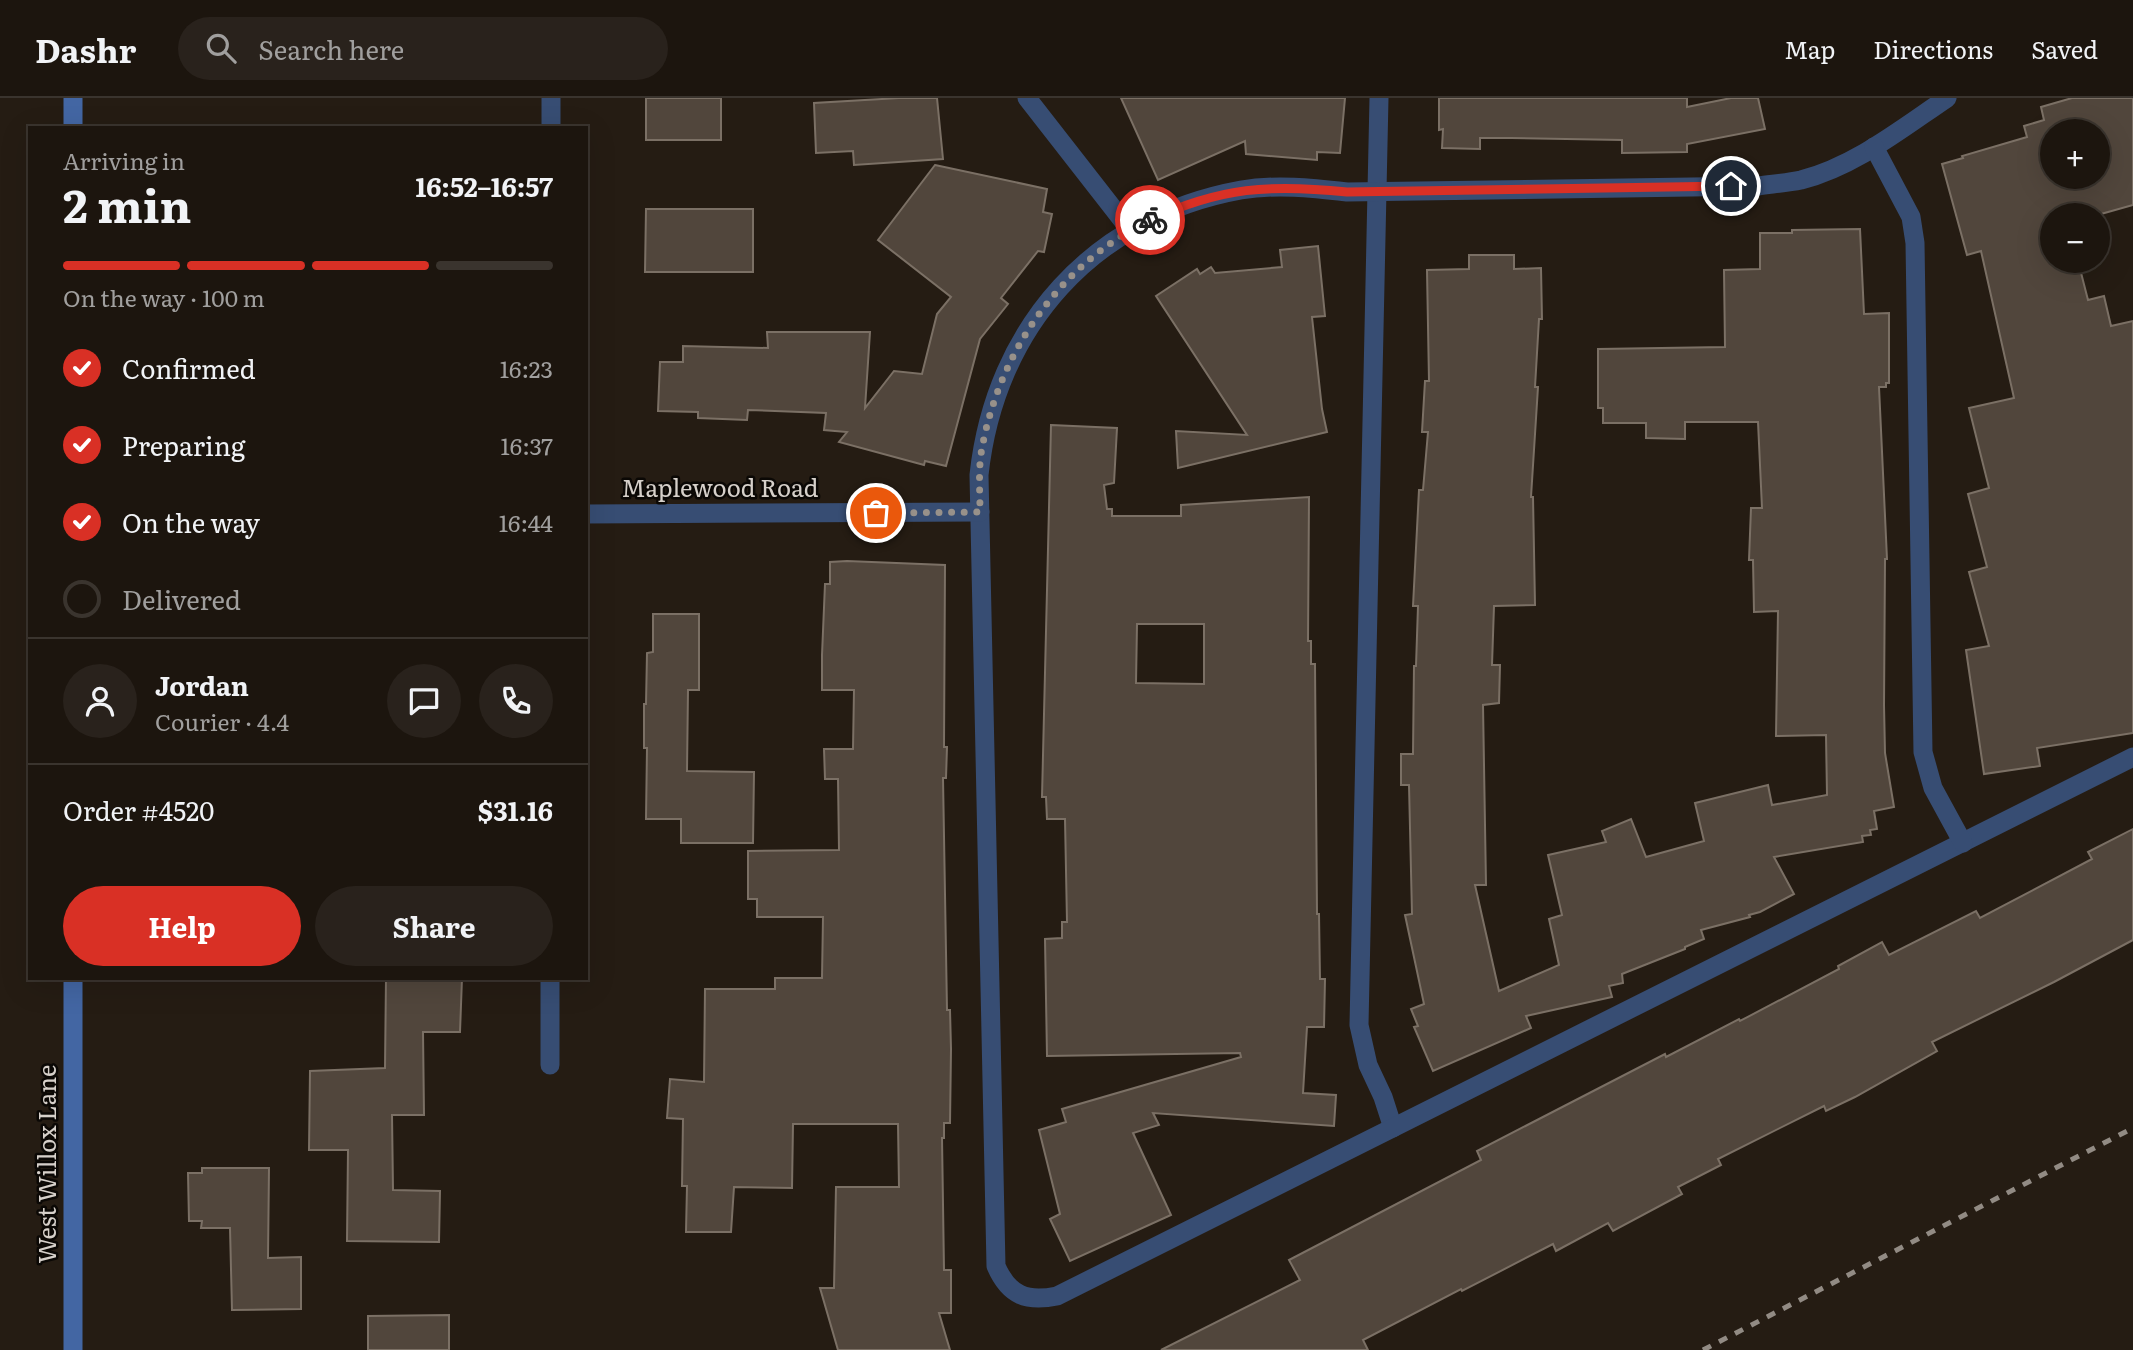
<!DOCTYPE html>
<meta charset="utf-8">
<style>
:root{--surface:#1c150e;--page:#29221c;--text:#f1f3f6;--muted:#a09f9e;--line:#3a342e;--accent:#d93025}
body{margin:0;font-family:Literata,serif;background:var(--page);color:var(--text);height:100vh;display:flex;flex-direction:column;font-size:26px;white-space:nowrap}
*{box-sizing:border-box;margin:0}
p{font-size:23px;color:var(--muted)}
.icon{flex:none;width:38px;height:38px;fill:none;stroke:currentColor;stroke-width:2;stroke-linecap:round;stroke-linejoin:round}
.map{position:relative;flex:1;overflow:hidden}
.panel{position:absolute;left:28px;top:28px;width:560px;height:854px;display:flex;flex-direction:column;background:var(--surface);border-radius:0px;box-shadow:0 7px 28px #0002,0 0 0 2px var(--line)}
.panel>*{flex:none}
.controls{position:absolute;left:2040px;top:21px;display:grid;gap:14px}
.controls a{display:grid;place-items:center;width:70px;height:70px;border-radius:50%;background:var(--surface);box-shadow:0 7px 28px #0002,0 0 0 2px var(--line);font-size:35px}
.pin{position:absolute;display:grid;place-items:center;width:60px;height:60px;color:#fff;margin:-30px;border:4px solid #fff;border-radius:50%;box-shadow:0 2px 7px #0007}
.courier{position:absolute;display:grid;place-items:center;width:70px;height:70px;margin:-35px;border:5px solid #d93025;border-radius:50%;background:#fff;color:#222;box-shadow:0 2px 9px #0007}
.headline em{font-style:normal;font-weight:700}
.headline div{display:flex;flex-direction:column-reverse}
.headline{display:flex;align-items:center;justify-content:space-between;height:119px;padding:0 35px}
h1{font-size:46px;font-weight:700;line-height:52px}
.bar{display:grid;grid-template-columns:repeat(4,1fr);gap:10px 7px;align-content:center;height:84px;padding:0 35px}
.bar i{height:9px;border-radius:5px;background:var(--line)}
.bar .on{background:var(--accent)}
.bar p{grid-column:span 4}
.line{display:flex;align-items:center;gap:18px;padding:0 35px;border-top:2px solid var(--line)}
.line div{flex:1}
.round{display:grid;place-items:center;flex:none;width:74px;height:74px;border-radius:37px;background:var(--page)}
ol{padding:0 35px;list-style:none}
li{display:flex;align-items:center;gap:21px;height:77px}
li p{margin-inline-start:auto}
li .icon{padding:7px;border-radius:50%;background:var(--accent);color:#fff;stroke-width:4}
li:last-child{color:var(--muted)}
li i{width:38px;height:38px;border:4px solid var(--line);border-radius:50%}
.primary-button{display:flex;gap:14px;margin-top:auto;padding:14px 35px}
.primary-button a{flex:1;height:80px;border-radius:42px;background:var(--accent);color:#fff;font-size:28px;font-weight:700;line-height:80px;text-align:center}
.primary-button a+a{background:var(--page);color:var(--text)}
header{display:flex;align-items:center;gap:42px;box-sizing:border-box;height:98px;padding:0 35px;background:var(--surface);border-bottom:2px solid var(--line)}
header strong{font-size:33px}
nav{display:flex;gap:38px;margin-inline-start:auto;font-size:24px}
.search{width:490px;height:63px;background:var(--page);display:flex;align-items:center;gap:18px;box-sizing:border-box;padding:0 24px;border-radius:38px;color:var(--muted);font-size:26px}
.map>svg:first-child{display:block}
.building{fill:#51463c;stroke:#7b7065;stroke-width:2;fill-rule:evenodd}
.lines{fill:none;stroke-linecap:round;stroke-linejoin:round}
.minor{stroke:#374d73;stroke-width:19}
.secondary{stroke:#4366a3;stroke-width:19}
.rail{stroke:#928b84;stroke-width:5;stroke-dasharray:9 9;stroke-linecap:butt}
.done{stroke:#98918a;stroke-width:7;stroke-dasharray:0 12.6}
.route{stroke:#d93025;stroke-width:9}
.labels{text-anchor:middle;stroke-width:5;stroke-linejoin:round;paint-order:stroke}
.street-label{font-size:24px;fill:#d6d0ca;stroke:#0b0805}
</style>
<header>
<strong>Dashr</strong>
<div class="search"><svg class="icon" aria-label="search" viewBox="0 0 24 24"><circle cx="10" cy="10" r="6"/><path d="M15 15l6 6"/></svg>Search here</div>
<nav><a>Map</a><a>Directions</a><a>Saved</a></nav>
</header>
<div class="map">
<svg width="2133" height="1252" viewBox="0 0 2133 1252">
<rect width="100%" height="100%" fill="#251c13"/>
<!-- building -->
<g class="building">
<rect x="646" y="0" width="75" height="42"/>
<path d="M 899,0 L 937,0 L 943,61 L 854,67 L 853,53 L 816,55 L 814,5 Z"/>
<path d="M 1121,0 L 1345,0 L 1340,55 L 1317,54 L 1317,62 L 1246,56 L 1245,43 L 1158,82 Z"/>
<path d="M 1439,0 L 1687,0 L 1687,9 L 1731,0 L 1758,0 L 1765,31 L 1687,46 L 1687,54 L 1622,55 L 1622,42 L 1511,40 L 1480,40 L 1480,51 L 1442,50 L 1443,31 L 1439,32 Z"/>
<path d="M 2072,0 L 2133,0 L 2133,107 L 2101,116 L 2105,132 L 2098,134 L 2098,117 L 2053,117 L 2053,163 L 2078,163 L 2088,202 L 2104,198 L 2111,228 L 2133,223 L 2133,635 L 2037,650 L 2040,668 L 1984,676 L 1966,552 L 1989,548 L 1969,474 L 1987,469 L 1968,396 L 1989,390 L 1969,310 L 2014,300 L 1981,153 L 1967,157 L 1942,66 L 1963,60 L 1962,58 L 2027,39 L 2024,28 L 2044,22 L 2041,9 ZM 2053,33 L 2098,33 L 2098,79 L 2053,79 Z"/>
<path d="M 935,67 L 1047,91 L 1043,114 L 1052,116 L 1044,154 L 1038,153 L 1001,200 L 1008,206 L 980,241 L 946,368 L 925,363 L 924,367 L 839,344 L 847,334 L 824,332 L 826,315 L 748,312 L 747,322 L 698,320 L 698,314 L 658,313 L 660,264 L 683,264 L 683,248 L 768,250 L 767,234 L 870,234 L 865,310 L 894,273 L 922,276 L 937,216 L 951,199 L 878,142 Z"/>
<path d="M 646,111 L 753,111 L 753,174 L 645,174 Z"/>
<path d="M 1860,131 L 1864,216 L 1889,215 L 1889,285 L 1886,285 L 1886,289 L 1879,289 L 1887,461 L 1885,461 L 1884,607 L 1885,655 L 1894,709 L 1874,713 L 1877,731 L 1870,732 L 1871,737 L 1862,738 L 1863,744 L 1774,759 L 1794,796 L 1760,814 L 1749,817 L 1750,819 L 1701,832 L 1704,841 L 1685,849 L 1685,851 L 1622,876 L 1623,885 L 1609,888 L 1612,899 L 1526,918 L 1531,930 L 1433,973 L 1414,929 L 1418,928 L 1411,911 L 1424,906 L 1405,817 L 1412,816 L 1409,687 L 1401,687 L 1401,656 L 1413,656 L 1414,568 L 1416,568 L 1418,508 L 1413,508 L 1419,392 L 1423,392 L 1428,334 L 1422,334 L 1425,283 L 1429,283 L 1427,172 L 1469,171 L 1469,157 L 1514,157 L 1514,171 L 1541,170 L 1542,221 L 1539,221 L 1535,289 L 1538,289 L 1531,399 L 1533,399 L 1535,507 L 1494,508 L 1492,567 L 1500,567 L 1499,605 L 1483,607 L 1486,787 L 1475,787 L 1499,893 L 1559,867 L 1549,821 L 1562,817 L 1548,757 L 1606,744 L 1602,733 L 1631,721 L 1646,759 L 1704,743 L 1695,705 L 1768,687 L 1772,707 L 1827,697 L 1826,637 L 1776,638 L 1778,513 L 1754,514 L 1753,462 L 1749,462 L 1751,410 L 1762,410 L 1758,324 L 1685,324 L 1685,341 L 1646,340 L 1646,325 L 1603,325 L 1603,310 L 1598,310 L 1598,251 L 1725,249 L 1724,172 L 1760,171 L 1760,135 L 1792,135 L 1792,132 Z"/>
<path d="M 1318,148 L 1325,218 L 1312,219 L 1322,311 L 1327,334 L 1178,370 L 1176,333 L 1247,337 L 1156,198 L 1197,171 L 1200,176 L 1211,169 L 1215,175 L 1282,169 L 1280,152 Z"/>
<path d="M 1051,327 L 1117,330 L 1114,385 L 1104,387 L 1107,411 L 1112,411 L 1112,418 L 1181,418 L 1181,407 L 1309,399 L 1308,543 L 1311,543 L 1311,566 L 1315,566 L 1317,816 L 1319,816 L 1320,881 L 1325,881 L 1324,929 L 1307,929 L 1303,995 L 1336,997 L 1334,1028 L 1153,1015 L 1159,1027 L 1133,1035 L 1171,1117 L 1070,1163 L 1050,1121 L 1060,1116 L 1039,1032 L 1066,1024 L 1062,1011 L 1241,959 L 1240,955 L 1047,958 L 1045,841 L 1062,840 L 1062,824 L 1067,824 L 1065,721 L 1047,721 L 1046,699 L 1042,699 ZM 1137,526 L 1204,526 L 1204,586 L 1136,585 Z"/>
<path d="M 847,463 L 945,467 L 944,649 L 947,649 L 946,680 L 943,680 L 947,912 L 950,912 L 951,951 L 950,1025 L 944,1025 L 944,1040 L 942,1040 L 944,1172 L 951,1172 L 951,1215 L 939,1215 L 950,1252 L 838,1252 L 820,1190 L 834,1190 L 836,1089 L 899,1089 L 898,1026 L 793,1026 L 792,1090 L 734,1089 L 731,1134 L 686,1134 L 687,1088 L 682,1088 L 683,1021 L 667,1020 L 670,981 L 704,984 L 705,891 L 775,891 L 775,880 L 822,880 L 823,819 L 757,819 L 757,801 L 748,801 L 748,753 L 839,752 L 838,681 L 825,681 L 824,651 L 853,651 L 854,592 L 822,592 L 822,557 L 825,486 L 830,486 L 830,464 Z"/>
<path d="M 653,516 L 699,516 L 699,592 L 688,592 L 687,673 L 754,674 L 753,745 L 681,745 L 681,721 L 646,721 L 647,650 L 644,650 L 644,606 L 646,606 L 647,555 L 653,554 Z"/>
<path d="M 2133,731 L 2133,842 L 2054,884 L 1932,944 L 1937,953 L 1855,999 L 1826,1013 L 1824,1008 L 1718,1061 L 1721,1067 L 1678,1089 L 1682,1096 L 1613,1133 L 1608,1125 L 1556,1153 L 1553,1146 L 1462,1193 L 1461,1191 L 1363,1242 L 1368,1252 L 1161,1252 L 1300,1182 L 1289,1162 L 1481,1062 L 1477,1053 L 1665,956 L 1666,959 L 1739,921 L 1740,923 L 1839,871 L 1838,868 L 1882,844 L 1889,857 L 1976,813 L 1980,820 L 2092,761 L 2088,754 Z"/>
<path d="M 386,880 L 462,880 L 460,934 L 423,934 L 424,1017 L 392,1017 L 393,1092 L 440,1093 L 439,1144 L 347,1143 L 348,1052 L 309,1052 L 310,973 L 385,970 Z"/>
<path d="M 202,1070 L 269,1070 L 268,1160 L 301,1159 L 301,1211 L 232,1212 L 230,1130 L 201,1130 L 202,1123 L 189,1123 L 188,1075 L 202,1075 Z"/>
<path d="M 449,1217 L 449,1252 L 368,1252 L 368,1218 Z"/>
</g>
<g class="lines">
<!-- minor -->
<g class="minor">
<path d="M 1027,0 L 1130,132"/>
<path d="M 1379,0 L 1359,927 L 1368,967 L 1383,999 L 1393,1030"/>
<path d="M 1947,0 C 1901,31 1855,68 1801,82 C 1787,85 1772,86 1758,88 L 1347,94 C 1312,90 1276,86 1241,92 C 1093,119 995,229 979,377 L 996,1168 C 1009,1198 1027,1204 1057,1198 L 2133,659"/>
<path d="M 551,30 L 551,0"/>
<path d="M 1874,49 L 1911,119 L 1915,145 L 1923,654 L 1933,690 L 1963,745"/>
<path d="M 586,416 L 980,414"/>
<path d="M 550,967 L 550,880"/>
</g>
<!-- secondary -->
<g class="secondary">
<path d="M 73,0 L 73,30"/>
<path d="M 73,1252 L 73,880"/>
</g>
<!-- rail -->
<path class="rail" d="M 1703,1252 L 2133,1030"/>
</g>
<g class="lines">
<!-- done -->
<path class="done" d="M 876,415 L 980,414 C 980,393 978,371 982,350 C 1000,253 1060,166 1150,122"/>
<!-- route -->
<path class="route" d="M 1150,122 C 1221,89 1270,86 1347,94 L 1731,88"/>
</g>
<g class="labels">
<!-- street labels -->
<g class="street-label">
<text x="720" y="399">Maplewood Road</text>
<text transform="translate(48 1066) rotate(-90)" y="8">West Willox Lane</text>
</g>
</g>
</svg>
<div class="controls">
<a>+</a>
<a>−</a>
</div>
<div class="pin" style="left:876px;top:415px;background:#ea580c"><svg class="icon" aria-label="bag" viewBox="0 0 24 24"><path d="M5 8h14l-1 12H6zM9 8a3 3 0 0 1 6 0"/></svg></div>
<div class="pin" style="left:1731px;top:88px;background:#1f2937"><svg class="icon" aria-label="home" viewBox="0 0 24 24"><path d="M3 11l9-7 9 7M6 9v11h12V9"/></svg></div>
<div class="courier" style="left:1150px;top:122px"><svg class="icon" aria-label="bike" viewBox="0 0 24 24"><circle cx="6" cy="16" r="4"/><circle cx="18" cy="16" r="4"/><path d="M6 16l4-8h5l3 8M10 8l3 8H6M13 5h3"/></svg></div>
<section class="panel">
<div class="headline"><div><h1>2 min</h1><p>Arriving in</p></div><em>16:52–16:57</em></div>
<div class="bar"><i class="on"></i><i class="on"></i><i class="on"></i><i></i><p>On the way · 100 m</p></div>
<ol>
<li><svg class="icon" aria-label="check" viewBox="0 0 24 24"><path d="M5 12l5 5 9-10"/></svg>Confirmed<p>16:23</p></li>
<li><svg class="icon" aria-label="check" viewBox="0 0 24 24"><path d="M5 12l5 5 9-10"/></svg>Preparing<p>16:37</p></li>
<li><svg class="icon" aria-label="check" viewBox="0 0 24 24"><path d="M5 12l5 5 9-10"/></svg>On the way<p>16:44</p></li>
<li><i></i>Delivered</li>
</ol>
<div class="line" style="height:126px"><a class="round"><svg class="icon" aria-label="person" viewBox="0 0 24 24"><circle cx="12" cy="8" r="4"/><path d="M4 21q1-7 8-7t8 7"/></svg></a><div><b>Jordan</b><p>Courier · 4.4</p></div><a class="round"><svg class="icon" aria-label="chat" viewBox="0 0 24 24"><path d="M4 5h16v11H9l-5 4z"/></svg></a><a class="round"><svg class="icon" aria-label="phone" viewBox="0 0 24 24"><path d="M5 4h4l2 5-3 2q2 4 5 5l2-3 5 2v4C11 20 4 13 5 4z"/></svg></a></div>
<div class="line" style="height:91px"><div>Order #4520</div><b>$31.16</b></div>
<div class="primary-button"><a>Help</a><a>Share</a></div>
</section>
</div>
